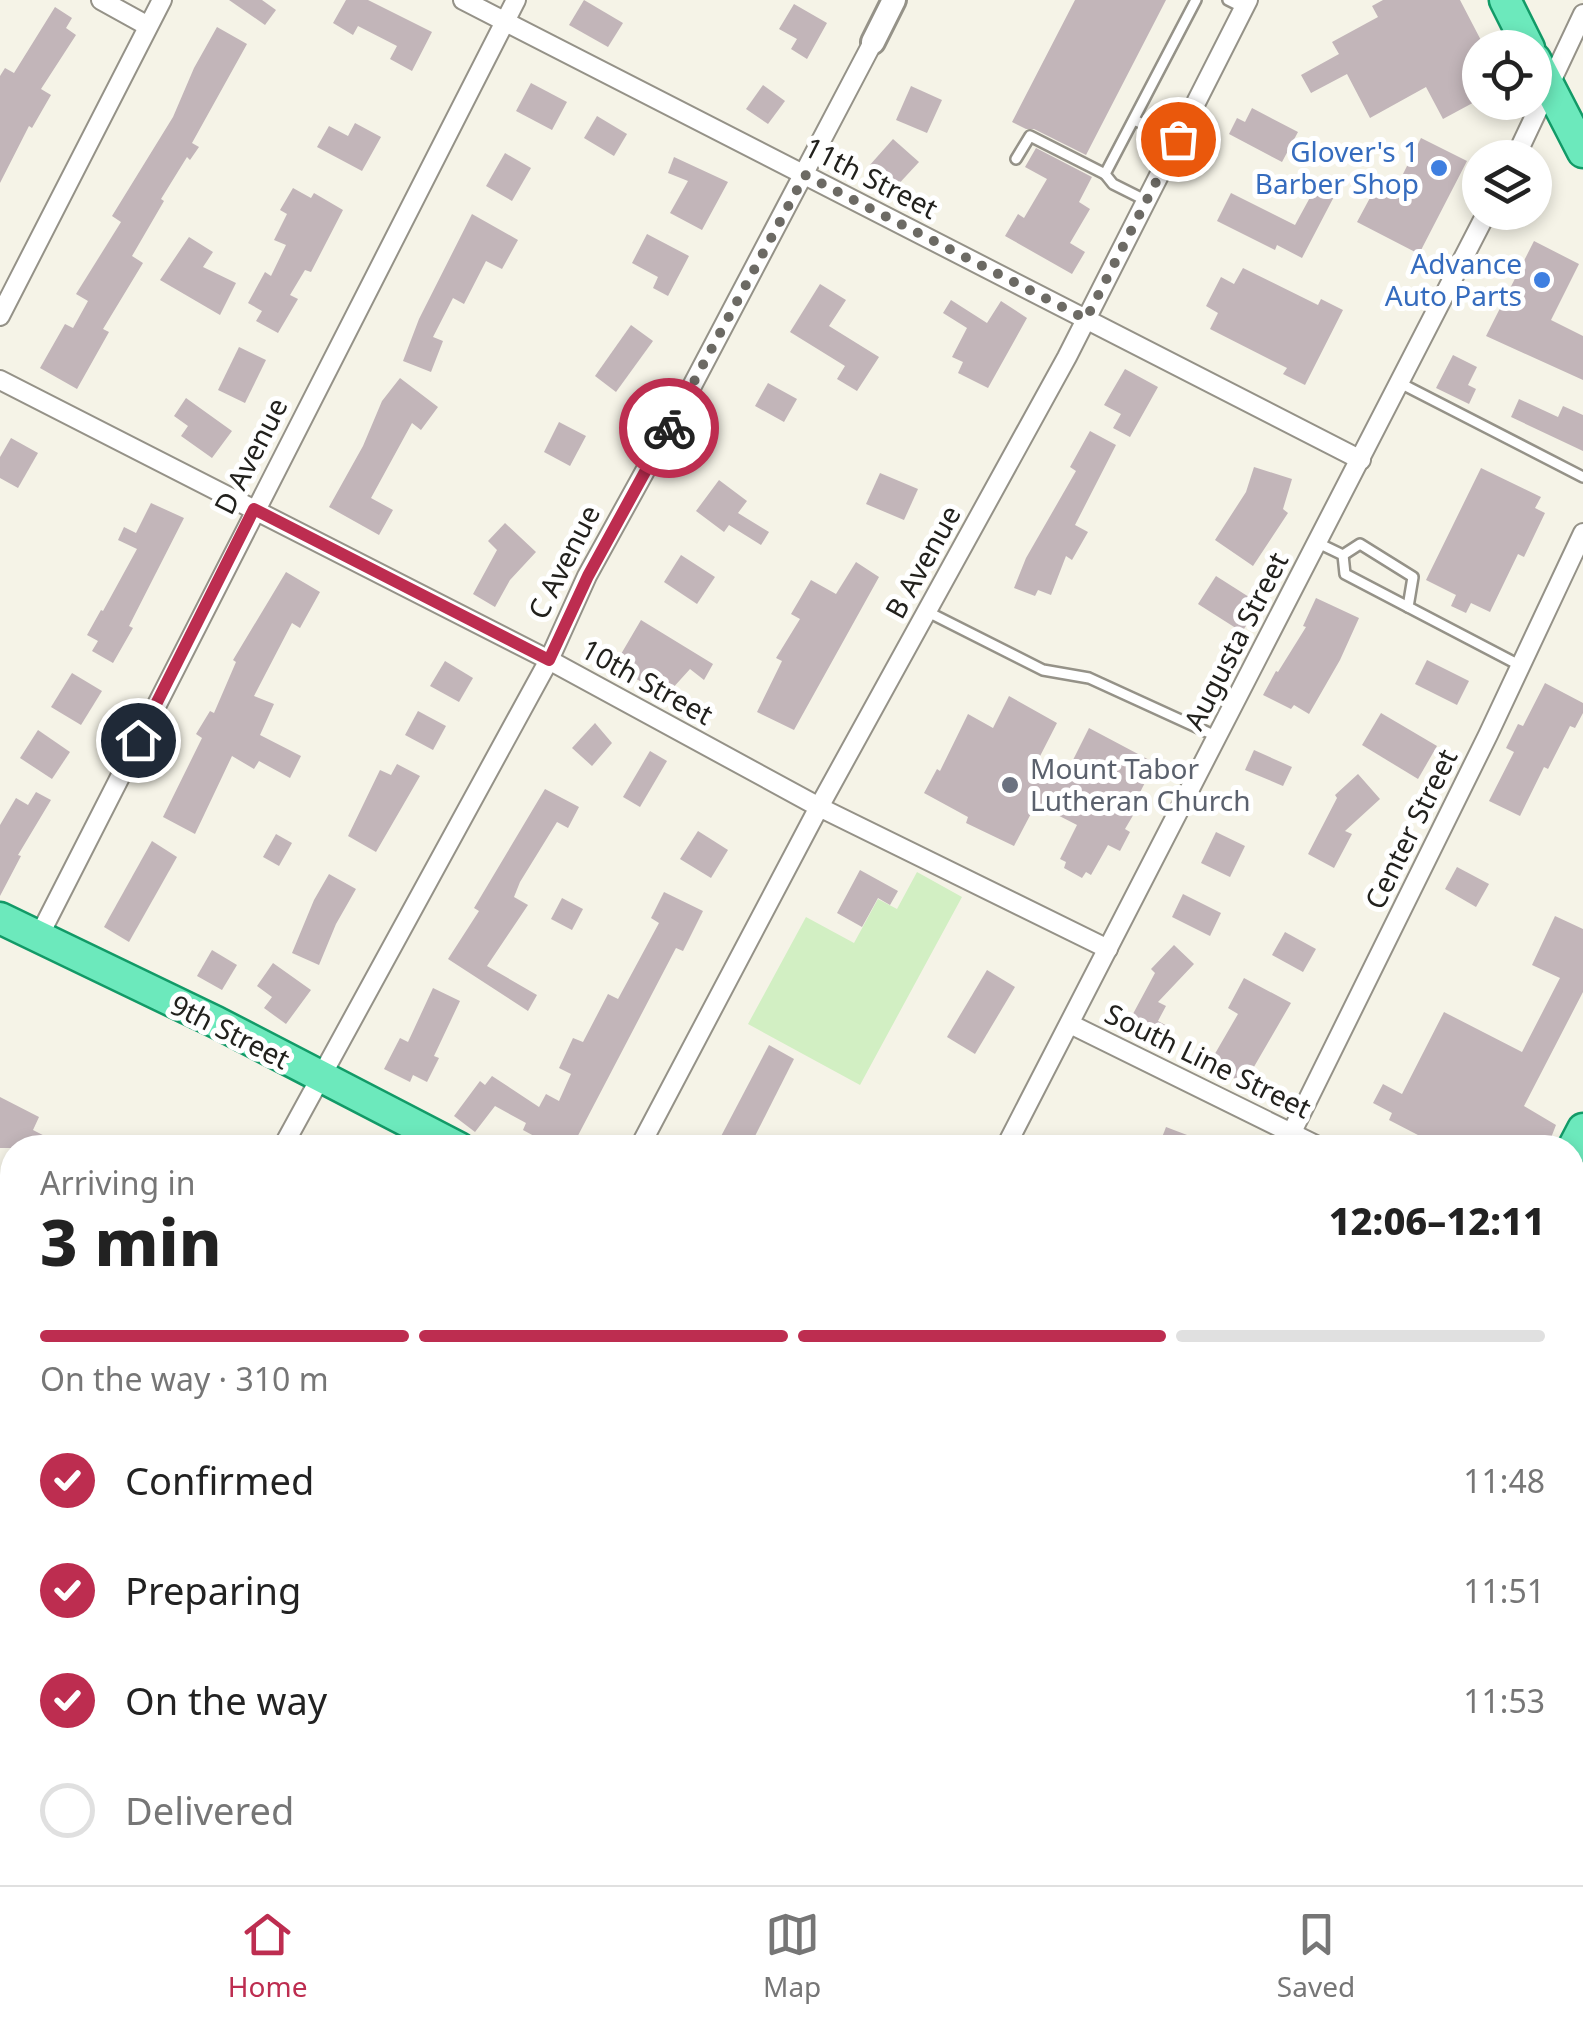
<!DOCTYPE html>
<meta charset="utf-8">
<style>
:root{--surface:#fff;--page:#f6f6f6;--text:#222;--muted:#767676;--line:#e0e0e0;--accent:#bd2d50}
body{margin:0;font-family:"Noto Sans",sans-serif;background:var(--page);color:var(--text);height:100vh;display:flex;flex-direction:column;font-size:38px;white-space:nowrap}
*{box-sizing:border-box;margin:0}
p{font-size:32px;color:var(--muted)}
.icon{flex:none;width:55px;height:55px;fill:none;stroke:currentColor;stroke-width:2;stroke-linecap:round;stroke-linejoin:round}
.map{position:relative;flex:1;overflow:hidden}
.sheet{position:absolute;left:0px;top:1135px;width:1585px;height:750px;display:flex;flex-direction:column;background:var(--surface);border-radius:40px 40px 0 0;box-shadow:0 5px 15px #0003}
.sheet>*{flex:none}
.fabs{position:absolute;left:1462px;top:30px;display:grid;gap:20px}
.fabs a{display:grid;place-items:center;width:90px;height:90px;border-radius:50%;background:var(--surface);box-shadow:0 5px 15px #0003;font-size:50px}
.pin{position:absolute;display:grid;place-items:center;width:85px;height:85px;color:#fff;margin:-42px;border:5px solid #fff;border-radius:50%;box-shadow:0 2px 10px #0007}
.courier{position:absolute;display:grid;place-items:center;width:100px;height:100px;margin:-50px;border:8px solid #bd2d50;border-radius:50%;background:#fff;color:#222;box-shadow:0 2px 12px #0007}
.headline em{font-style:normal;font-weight:800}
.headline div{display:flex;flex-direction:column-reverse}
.headline{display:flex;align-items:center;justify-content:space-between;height:170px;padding:0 40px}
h1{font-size:65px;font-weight:800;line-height:75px}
.bar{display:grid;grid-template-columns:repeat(4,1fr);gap:15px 10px;align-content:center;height:120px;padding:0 40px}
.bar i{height:12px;border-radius:8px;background:var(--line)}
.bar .on{background:var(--accent)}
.bar p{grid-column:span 4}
ol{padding:0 40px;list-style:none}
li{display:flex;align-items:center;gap:30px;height:110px}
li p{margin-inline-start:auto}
li .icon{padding:10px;border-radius:50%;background:var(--accent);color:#fff;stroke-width:4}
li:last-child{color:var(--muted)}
li i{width:55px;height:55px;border:5px solid var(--line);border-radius:50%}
.tab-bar{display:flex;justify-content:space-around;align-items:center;height:140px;border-top:2px solid var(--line);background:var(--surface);font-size:28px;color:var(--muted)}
.tab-bar a{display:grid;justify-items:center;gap:5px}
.tab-bar .on{color:var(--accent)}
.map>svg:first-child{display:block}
.green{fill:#d2efc3}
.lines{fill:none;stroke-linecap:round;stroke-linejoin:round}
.stream{stroke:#abdffd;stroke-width:5}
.building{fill:#c2b5b9}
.service-casing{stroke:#959288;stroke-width:14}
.minor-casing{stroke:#959288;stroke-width:22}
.tertiary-casing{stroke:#959288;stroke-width:28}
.primary-casing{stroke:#129a67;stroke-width:35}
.service{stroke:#fff;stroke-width:9}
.minor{stroke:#fff;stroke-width:18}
.tertiary{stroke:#fff;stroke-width:22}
.primary{stroke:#6ce9bc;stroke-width:30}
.done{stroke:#6c6a64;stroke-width:10;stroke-dasharray:0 18}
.route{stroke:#bd2d50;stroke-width:12}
.shop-dot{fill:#3f7fe0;stroke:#fff;stroke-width:4}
.worship-dot{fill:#6b7280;stroke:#fff;stroke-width:4}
.labels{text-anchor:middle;stroke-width:10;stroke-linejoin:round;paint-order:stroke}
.shop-label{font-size:28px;fill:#366cbe;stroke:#fff;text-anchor:end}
.street-label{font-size:28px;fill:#22211d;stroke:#fff}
.worship-label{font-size:28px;fill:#5b616d;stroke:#fff;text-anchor:start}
</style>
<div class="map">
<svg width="1583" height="1885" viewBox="0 0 1583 1885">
<rect width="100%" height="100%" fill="#f5f3e7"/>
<!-- green -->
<g class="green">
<path d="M 917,872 L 962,897 L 860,1085 L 748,1024 L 806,917 L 854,943 L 878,899 L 897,909 Z"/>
<path d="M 1,1472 L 12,1478 L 12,1581 L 0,1600 Z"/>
<path d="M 235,1872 L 511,1872 L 536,1885 L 226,1885 Z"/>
</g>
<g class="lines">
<!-- stream -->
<path class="stream" d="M 0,1502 L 12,1485"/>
</g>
<!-- building -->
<g class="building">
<path d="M 229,0 L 262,0 L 276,10 L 265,25 Z"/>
<path d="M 346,0 L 368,0 L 432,32 L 412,71 L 390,59 L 397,46 L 358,26 L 353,35 L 333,23 Z"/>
<path d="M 584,0 L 623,23 L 608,47 L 569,25 Z"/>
<path d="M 1075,0 L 1166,0 L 1086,155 L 1034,129 L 1026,129 L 1012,122 Z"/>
<path d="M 1383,0 L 1460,0 L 1485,48 L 1480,48 L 1480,99 L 1443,119 L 1426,87 L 1370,118 L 1347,74 L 1311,93 L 1301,75 L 1339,54 L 1332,42 L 1378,17 L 1372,6 Z"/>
<path d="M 794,4 L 827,23 L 807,59 L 791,49 L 797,39 L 779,29 Z"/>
<path d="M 55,7 L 72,18 L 66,28 L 76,35 L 41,89 L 51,95 L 32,128 L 29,126 L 0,183 L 0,76 L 5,68 L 14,73 Z"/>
<path d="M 217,27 L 247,44 L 192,143 L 199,147 L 190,160 L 187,157 L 161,199 L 164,201 L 132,256 L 143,263 L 103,329 L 109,332 L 77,389 L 40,368 L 65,324 L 73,328 L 88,301 L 76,294 L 121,222 L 112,216 L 173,117 L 194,68 Z"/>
<path d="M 531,83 L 567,102 L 552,130 L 516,111 Z"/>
<path d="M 763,85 L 785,101 L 768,124 L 746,109 Z"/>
<path d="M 911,86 L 942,100 L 927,133 L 896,120 Z"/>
<path d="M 1252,108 L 1298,132 L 1282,162 L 1229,134 L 1237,118 L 1245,122 Z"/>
<path d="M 597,116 L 627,134 L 614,156 L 584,138 Z"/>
<path d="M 355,123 L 381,137 L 362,171 L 317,147 L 329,126 L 348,136 Z"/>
<path d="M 1421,138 L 1467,161 L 1419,254 L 1357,222 L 1378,183 L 1394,192 Z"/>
<path d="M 893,139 L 919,162 L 894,189 L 869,166 Z"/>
<path d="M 1036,148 L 1092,177 L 1079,202 L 1090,209 L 1070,243 L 1085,252 L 1072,274 L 1005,236 L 1018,214 L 1024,218 L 1047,179 L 1025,167 Z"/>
<path d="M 505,153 L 531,168 L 512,201 L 486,186 Z"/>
<path d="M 674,157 L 728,182 L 702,230 L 670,213 L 688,181 L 668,173 Z"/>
<path d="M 1320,179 L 1338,189 L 1302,258 L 1277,245 L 1275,250 L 1217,221 L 1231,193 L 1295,225 Z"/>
<path d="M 293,188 L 311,198 L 314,193 L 343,210 L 311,272 L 305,270 L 290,295 L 298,299 L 278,333 L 256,321 L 262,311 L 248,303 L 265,272 L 271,276 L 286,245 L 274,240 L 287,214 L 280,210 Z"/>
<path d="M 472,214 L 518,240 L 502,269 L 486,261 L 464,304 L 453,298 L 433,337 L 443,341 L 431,372 L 403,361 L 419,319 Z"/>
<path d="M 647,234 L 689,256 L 668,296 L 653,288 L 658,277 L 632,263 Z"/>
<path d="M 189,237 L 213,252 L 203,267 L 236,283 L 220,315 L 160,280 Z"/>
<path d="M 1534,241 L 1579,264 L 1551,320 L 1583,336 L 1583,380 L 1486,336 Z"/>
<path d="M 1243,268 L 1318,305 L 1321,299 L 1343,310 L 1305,385 L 1283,374 L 1287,368 L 1210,329 L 1218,313 L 1206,306 L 1221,277 L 1234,284 Z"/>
<path d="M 820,284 L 846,300 L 829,326 L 879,357 L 857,391 L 837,379 L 845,366 L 790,332 Z"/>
<path d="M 951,300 L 987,323 L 1001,301 L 1027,318 L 988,388 L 958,373 L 963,362 L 952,357 L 967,328 L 943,313 Z"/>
<path d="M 631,325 L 653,341 L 616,392 L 595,376 Z"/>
<path d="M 239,347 L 266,360 L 245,403 L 218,390 Z"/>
<path d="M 1453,355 L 1477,367 L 1468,385 L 1476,389 L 1469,404 L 1436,388 Z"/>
<path d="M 1125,369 L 1158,387 L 1130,437 L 1113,428 L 1121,414 L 1104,405 Z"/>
<path d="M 400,378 L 438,407 L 421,430 L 412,423 L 371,498 L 393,510 L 379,535 L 329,507 L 363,446 L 382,401 Z"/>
<path d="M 768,383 L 797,399 L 784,422 L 755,406 Z"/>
<path d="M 186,398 L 232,431 L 212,458 L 181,436 L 188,426 L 174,416 Z"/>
<path d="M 1519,399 L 1558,417 L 1563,406 L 1583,415 L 1583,451 L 1511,417 Z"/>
<path d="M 559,422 L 586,436 L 570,466 L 544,452 Z"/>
<path d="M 1090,431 L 1116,445 L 1075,525 L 1088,532 L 1072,560 L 1066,556 L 1051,595 L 1038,590 L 1035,596 L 1014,588 L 1026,558 L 1076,471 L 1070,467 Z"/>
<path d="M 11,438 L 38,453 L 18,488 L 0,478 L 0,457 Z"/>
<path d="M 1254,467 L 1292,479 L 1283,509 L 1288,513 L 1253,566 L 1215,540 L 1246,492 Z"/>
<path d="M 1481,468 L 1541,497 L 1535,508 L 1545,513 L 1524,557 L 1518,554 L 1490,612 L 1471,603 L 1466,613 L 1451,606 L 1456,595 L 1426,580 Z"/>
<path d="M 880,473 L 918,489 L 904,520 L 866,504 Z"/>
<path d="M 719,480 L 747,501 L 738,513 L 769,532 L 761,545 L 729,525 L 724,532 L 696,511 Z"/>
<path d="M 151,503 L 184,518 L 129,626 L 133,628 L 113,663 L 92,651 L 98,641 L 87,635 L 101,610 L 103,611 L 137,549 L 118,540 L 124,527 L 136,533 Z"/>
<path d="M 505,523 L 536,552 L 510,580 L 495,607 L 473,594 L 497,550 L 488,541 Z"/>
<path d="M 681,555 L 715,577 L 697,604 L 664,582 Z"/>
<path d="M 856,562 L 879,577 L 794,730 L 757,712 L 782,661 L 776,658 L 800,619 L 791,614 L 811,580 L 836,594 Z"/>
<path d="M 286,572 L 320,592 L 300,628 L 292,623 L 254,696 L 274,704 L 260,735 L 301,756 L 290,778 L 259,761 L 254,769 L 232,756 L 195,834 L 163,817 L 202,738 L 196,734 L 210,711 L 214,713 L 236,662 L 233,660 Z"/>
<path d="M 1216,576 L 1260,604 L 1242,632 L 1198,604 Z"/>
<path d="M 1316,598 L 1359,618 L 1340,660 L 1309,714 L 1294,705 L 1291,709 L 1263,695 L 1276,671 L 1278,672 L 1306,627 L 1303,626 Z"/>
<path d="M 641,620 L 713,664 L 704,680 L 690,669 L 671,690 L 656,682 L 652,688 L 614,666 Z"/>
<path d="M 1427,660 L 1469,681 L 1457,705 L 1415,684 Z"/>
<path d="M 445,661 L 473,678 L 459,702 L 430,686 Z"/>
<path d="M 72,673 L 102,691 L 81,725 L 51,707 Z"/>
<path d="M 1545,683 L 1583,703 L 1583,713 L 1575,728 L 1570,726 L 1548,769 L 1544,767 L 1520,816 L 1489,801 L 1514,752 L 1506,748 L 1518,724 L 1523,726 Z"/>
<path d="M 1009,696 L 1057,723 L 1037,762 L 1065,776 L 1089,728 L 1155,763 L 1131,810 L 1135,812 L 1125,829 L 1130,832 L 1120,851 L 1108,845 L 1091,875 L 1086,872 L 1082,878 L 1064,868 L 1066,862 L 1060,859 L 1077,825 L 1036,804 L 1014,846 L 966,823 L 968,817 L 924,793 L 937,769 L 940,771 L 968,714 L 993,728 Z"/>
<path d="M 418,711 L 446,726 L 433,750 L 405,735 Z"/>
<path d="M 1381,713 L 1437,746 L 1418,779 L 1362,745 Z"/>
<path d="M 595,723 L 612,743 L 592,766 L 572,748 Z"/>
<path d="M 38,730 L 70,752 L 52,779 L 20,758 Z"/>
<path d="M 1254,750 L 1292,767 L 1283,786 L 1245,770 Z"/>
<path d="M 650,751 L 667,761 L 640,807 L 623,797 Z"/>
<path d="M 397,764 L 420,776 L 376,852 L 348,836 L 380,770 L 391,775 Z"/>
<path d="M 1358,774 L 1380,799 L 1345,831 L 1352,834 L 1334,868 L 1308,854 L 1337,798 L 1335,795 Z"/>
<path d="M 545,789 L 579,807 L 568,828 L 557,822 L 520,882 L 514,897 L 528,905 L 487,966 L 537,995 L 528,1011 L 448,959 L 479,911 L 474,908 Z"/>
<path d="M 36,792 L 51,800 L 18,855 L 21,856 L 0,896 L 0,825 L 16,798 L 28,805 Z"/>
<path d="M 698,831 L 728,850 L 711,878 L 680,859 Z"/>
<path d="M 1216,832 L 1245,846 L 1230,877 L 1201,863 Z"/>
<path d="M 276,834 L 292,843 L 279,866 L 263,857 Z"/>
<path d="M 152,841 L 177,857 L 129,942 L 104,927 Z"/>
<path d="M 1457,867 L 1489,884 L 1476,907 L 1445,889 Z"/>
<path d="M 860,870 L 898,891 L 890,905 L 878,898 L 862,927 L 837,913 Z"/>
<path d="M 329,874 L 356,889 L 336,924 L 319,965 L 292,953 L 314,900 Z"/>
<path d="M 664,892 L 703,911 L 683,951 L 676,948 L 572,1147 L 563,1142 L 556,1148 L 523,1130 L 526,1123 L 495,1106 L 475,1132 L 454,1116 L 480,1081 L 485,1085 L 492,1076 L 539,1107 L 546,1094 L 559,1101 L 571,1074 L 559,1068 L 573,1038 L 583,1042 L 608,994 L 618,999 L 659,923 L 651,918 Z"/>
<path d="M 1183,894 L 1221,913 L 1210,936 L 1172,917 Z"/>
<path d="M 562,898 L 583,909 L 572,930 L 551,919 Z"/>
<path d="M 1555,916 L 1583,929 L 1583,992 L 1524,1106 L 1556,1125 L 1547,1148 L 1443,1148 L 1389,1120 L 1392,1113 L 1373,1103 L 1383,1084 L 1402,1094 L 1444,1012 L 1522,1052 L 1560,978 L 1532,965 Z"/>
<path d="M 1285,932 L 1316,949 L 1303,972 L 1272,955 Z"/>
<path d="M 1174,945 L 1194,964 L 1158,1002 L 1166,1006 L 1158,1021 L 1171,1028 L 1162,1044 L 1127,1025 L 1155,973 L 1151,969 Z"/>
<path d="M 212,950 L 237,965 L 222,990 L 197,976 Z"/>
<path d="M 273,963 L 311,990 L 286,1024 L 264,1008 L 272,997 L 257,986 Z"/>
<path d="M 987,970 L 1015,987 L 975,1054 L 947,1037 Z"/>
<path d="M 1244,978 L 1291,1003 L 1244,1084 L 1209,1064 L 1238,1014 L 1228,1008 Z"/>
<path d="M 433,988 L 460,1001 L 434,1056 L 439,1058 L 427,1082 L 413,1075 L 410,1082 L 384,1069 L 400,1038 L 408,1042 Z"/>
<path d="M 769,1045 L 794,1059 L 749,1148 L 729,1148 L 718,1142 Z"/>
<path d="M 0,1097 L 39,1117 L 33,1130 L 68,1148 L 0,1148 Z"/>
<path d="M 1166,1127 L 1216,1146 L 1215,1148 L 1158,1148 Z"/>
</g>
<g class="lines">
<!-- service casing -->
<g class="service-casing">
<g id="service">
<path d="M 1228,0 L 1244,8"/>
<path d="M 1134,120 L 1178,139"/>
<path d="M 1016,159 L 1030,136 L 1105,174"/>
<path d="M 1147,201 L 1113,184 L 1105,174 L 1196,0"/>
<path d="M 1400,383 L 1583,477"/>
<path d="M 1318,543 L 1343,555 L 1345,574 L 1521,666"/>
<path d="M 1343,555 L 1360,544 L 1413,577 L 1408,607"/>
<path d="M 928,612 L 1043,670 L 1089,678 L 1218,737"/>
<path d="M 1572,1169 L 1583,1174"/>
<path d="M 1572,1737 L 1583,1729"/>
<path d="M 1427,1872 L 1440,1885"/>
</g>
</g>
<!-- minor casing -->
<g class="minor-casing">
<g id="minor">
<path d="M 101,0 L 148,26"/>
<path d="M 463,0 L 1361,460"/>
<path d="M 1515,158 L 1583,14"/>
<path d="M 0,316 L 162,0"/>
<path d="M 0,380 L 549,660 L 819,807 L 1108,949"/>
<path d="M 38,938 L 516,0"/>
<path d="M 1070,1024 L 1322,1148"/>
<path d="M 282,1148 L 549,660 L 587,576 L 692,386 L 873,42"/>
<path d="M 639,1148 L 819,807 L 1067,357 L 1248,0"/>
<path d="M 1005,1148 L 1487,212"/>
<path d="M 1284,1148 L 1488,735 L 1583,533"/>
<path d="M 1572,1274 L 1583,1279"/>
<path d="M 0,1453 L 12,1462"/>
<path d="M 0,1636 L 12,1618"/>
<path d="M 525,1872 L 551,1885"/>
<path d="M 209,1885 L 218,1872"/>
<path d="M 572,1885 L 580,1872"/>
<path d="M 920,1885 L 927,1872"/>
<path d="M 1464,1885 L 1470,1872"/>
</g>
</g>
<!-- tertiary casing -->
<g class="tertiary-casing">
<path id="tertiary" d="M 873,42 L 894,0"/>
</g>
<!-- primary casing -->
<g class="primary-casing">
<g id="primary">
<path d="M 1505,0 L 1529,48"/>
<path d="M 1535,59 L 1583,152"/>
<path d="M 0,918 L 216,1022 L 459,1148"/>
<path d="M 1572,1150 L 1583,1129"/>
<path d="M 1572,1813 L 1583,1821"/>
<path d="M 1572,1843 L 1583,1852"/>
<path d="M 1218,1885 L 1224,1872"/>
</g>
</g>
<!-- service -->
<use href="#service" class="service"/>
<!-- minor -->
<use href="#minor" class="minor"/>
<!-- tertiary -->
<use href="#tertiary" class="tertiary"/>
<!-- primary -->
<use href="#primary" class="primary"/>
</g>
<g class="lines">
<!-- done -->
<path class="done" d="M 669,428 L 805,175 L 1086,319 L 1178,139"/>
<!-- route -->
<path class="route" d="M 138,740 L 254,509 L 549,660 L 588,576 L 669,428"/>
</g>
<!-- markers -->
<g class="shop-dot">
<circle cx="1439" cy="168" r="10"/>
<circle cx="1542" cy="280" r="10"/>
</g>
<circle class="worship-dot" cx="1010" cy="785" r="10"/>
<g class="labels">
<!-- shop labels -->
<g class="shop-label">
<text x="1419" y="162">Glover's 1<tspan x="1419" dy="32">Barber Shop</tspan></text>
<text x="1522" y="274">Advance<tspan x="1522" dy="32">Auto Parts</tspan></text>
</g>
<!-- street labels -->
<g class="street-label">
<text transform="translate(871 178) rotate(27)" y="10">11th Street</text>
<text transform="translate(251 456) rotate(-63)" y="10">D Avenue</text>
<text transform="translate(564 562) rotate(-63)" y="10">C Avenue</text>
<text transform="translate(923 562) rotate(-61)" y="10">B Avenue</text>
<text transform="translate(1236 641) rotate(-63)" y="10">Augusta Street</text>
<text transform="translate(647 682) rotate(29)" y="10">10th Street</text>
<text transform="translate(1411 829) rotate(-64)" y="10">Center Street</text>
<text transform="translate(230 1032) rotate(27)" y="10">9th Street</text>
<text transform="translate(1208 1061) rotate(26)" y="10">South Line Street</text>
</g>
<!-- worship labels -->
<g class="worship-label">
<text x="1030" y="779">Mount Tabor<tspan x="1030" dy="32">Lutheran Church</tspan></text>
</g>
</g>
</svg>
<div class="fabs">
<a><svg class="icon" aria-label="locate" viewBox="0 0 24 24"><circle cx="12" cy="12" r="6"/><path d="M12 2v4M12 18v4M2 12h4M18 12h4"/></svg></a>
<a><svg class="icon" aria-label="layers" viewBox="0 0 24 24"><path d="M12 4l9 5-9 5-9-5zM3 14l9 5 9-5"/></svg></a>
</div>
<div class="pin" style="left:1178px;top:139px;background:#ea580c"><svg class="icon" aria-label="bag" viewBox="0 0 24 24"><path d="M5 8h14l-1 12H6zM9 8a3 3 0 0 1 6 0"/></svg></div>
<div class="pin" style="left:138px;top:740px;background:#1f2937"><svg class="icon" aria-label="home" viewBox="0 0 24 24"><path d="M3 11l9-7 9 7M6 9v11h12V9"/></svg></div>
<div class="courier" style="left:669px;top:428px"><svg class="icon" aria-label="bike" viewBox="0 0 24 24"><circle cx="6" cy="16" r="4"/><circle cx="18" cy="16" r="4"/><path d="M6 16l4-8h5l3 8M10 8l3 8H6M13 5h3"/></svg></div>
<section class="sheet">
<div class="headline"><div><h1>3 min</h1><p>Arriving in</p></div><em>12:06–12:11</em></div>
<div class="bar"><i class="on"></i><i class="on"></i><i class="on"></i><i></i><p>On the way · 310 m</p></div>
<ol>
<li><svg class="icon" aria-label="check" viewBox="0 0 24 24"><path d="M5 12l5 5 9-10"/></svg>Confirmed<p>11:48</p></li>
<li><svg class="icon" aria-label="check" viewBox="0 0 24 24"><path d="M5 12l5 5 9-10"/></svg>Preparing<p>11:51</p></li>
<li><svg class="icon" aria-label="check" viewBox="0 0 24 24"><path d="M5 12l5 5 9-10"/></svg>On the way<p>11:53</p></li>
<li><i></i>Delivered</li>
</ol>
</section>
</div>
<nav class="tab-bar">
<a class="on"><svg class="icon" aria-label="home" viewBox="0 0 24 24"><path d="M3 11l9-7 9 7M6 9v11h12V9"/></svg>Home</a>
<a><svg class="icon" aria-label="map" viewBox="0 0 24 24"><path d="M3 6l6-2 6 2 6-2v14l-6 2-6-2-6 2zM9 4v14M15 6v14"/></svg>Map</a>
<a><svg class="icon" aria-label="saved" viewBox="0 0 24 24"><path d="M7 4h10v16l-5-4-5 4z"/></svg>Saved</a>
</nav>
